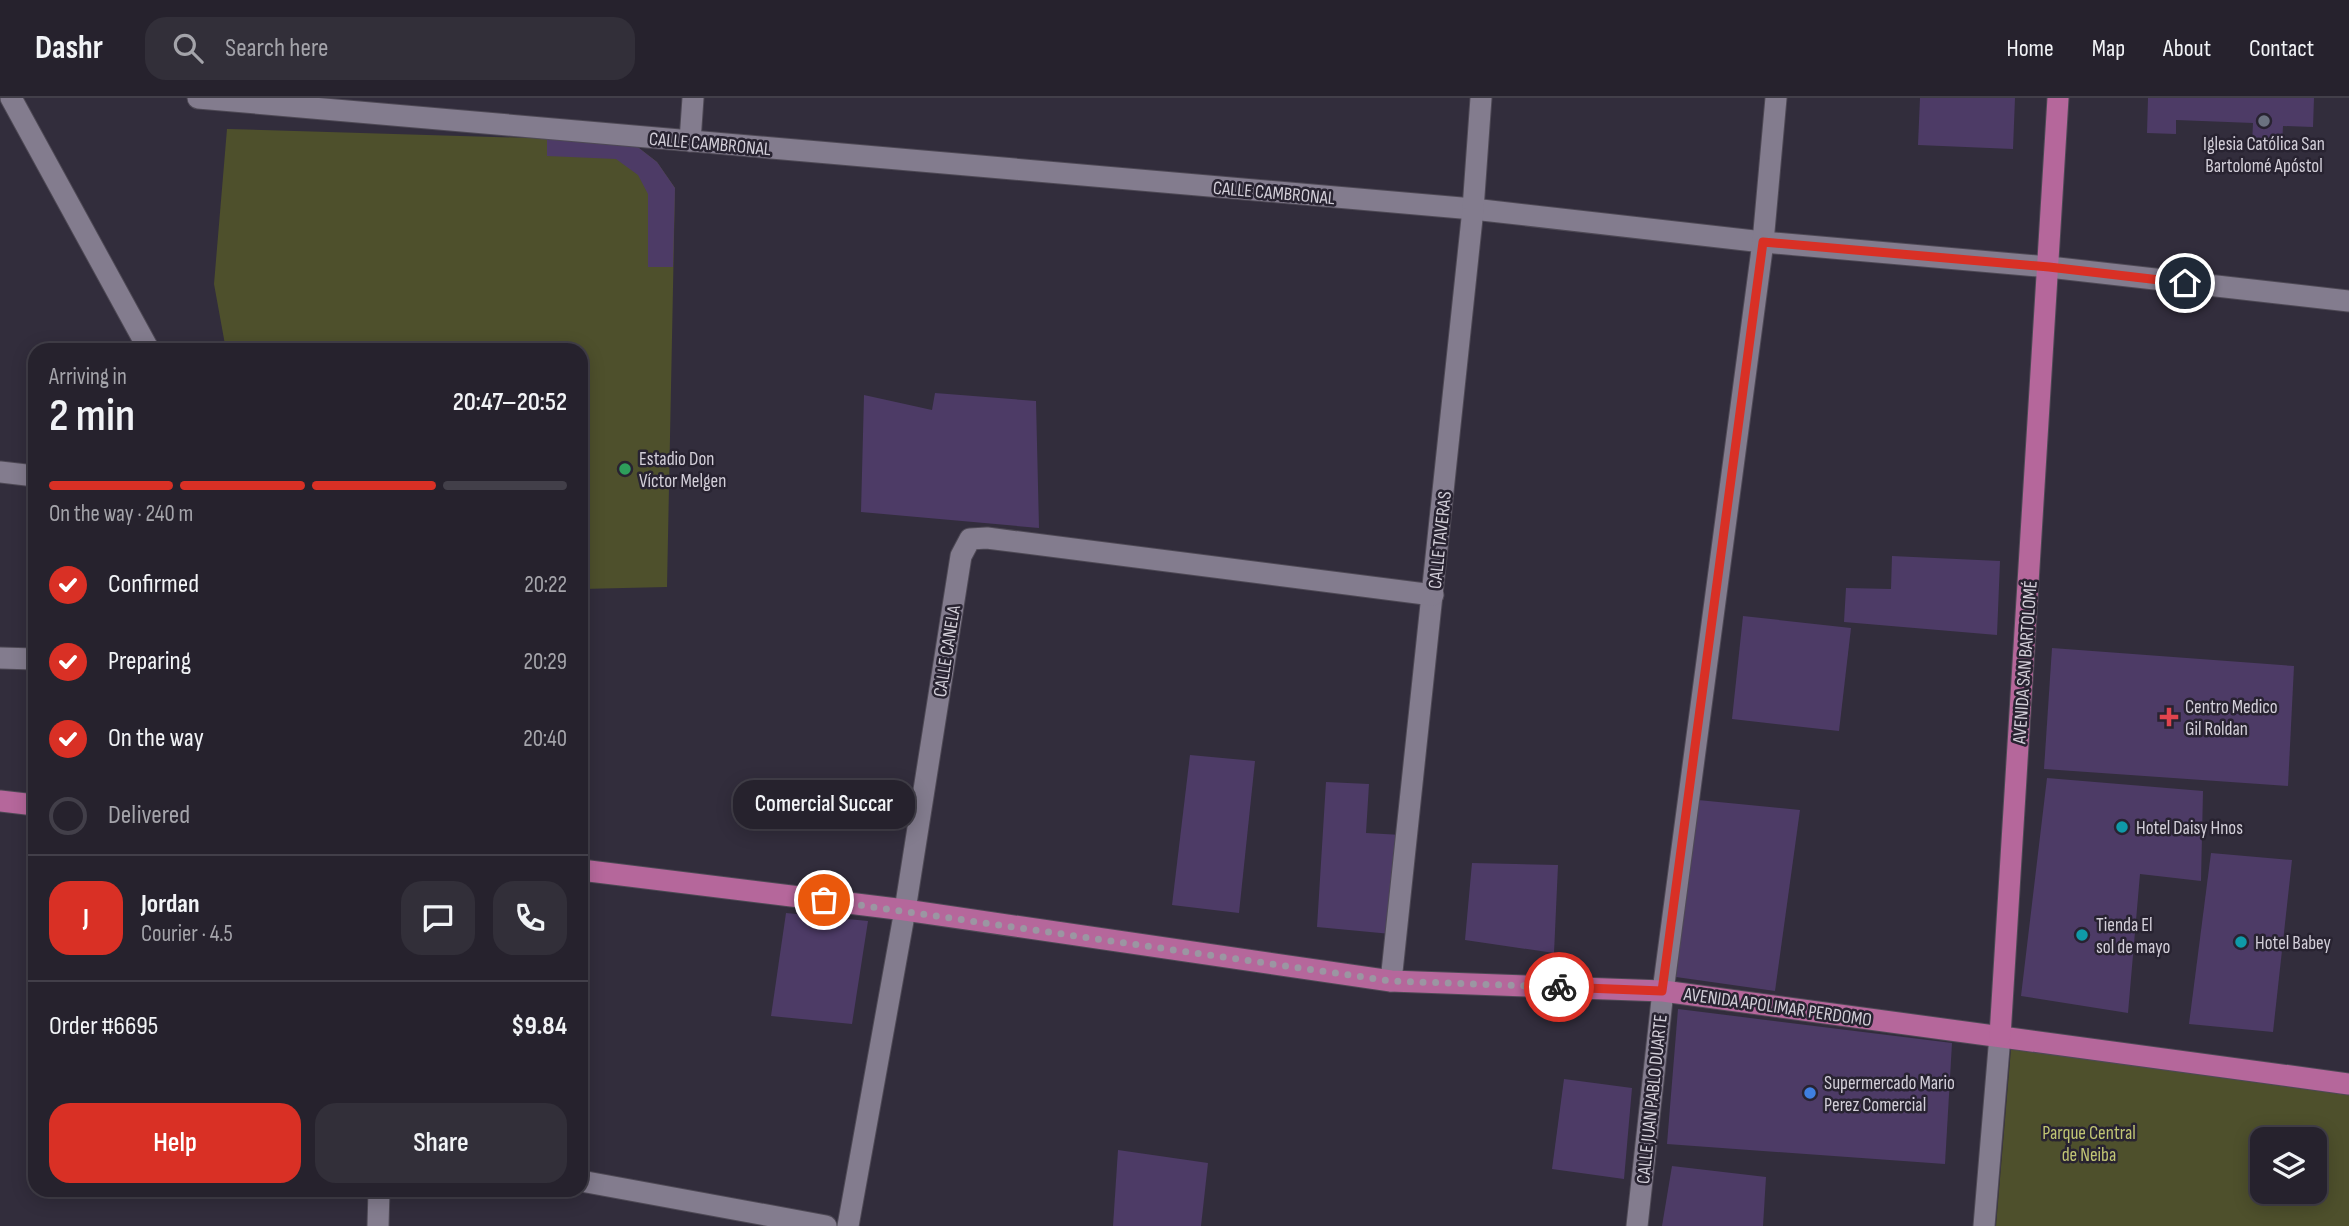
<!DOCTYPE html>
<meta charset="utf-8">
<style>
:root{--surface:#26222d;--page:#322f39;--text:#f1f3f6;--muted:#a4a4aa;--line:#423f49;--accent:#d93025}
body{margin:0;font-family:"Sofia Sans Condensed",sans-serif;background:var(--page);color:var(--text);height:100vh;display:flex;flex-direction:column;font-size:26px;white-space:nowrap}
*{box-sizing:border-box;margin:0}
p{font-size:23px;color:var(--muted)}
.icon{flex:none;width:38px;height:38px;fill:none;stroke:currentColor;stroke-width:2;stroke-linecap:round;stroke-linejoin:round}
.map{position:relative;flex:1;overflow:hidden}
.details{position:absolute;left:28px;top:245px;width:560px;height:854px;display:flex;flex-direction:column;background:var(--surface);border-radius:21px;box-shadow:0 4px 18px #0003,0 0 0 2px var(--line)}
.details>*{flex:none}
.tools{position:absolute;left:2250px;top:1029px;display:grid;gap:14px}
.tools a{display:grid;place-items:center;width:77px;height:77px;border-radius:14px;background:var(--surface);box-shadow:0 4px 18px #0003,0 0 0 2px var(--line);font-size:35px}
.pin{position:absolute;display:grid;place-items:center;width:60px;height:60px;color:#fff;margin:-30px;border:4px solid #fff;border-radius:50%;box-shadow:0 2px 7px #0007}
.courier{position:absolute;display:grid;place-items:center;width:70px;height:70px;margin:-35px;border:5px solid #d93025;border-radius:50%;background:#fff;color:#222;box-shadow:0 2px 9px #0007}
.bubble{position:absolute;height:49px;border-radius:21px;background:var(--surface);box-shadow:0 4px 18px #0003,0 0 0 2px var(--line);font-size:23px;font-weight:600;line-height:49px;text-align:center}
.overview em{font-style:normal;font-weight:600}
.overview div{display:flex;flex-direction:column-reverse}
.overview{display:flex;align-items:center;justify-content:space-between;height:119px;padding:0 21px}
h1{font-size:46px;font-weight:600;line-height:52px}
.bar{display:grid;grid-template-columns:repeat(4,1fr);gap:10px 7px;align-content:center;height:84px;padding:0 21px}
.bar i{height:9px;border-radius:5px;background:var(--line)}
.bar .active{background:var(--accent)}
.bar p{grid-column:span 4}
.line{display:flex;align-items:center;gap:18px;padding:0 21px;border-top:2px solid var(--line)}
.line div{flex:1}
.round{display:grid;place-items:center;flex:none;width:74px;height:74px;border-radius:21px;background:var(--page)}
ol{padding:0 21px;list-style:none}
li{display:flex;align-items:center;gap:21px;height:77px}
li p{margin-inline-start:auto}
li .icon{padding:7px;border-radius:50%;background:var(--accent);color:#fff;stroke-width:4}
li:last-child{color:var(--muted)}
li i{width:38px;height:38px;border:4px solid var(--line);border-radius:50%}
.primary-button{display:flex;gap:14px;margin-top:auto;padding:14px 21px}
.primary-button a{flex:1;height:80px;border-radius:21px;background:var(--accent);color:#fff;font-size:28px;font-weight:600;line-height:80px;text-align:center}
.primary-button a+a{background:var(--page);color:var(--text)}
header{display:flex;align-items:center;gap:42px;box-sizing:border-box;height:98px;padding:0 35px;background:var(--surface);border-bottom:2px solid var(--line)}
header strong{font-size:33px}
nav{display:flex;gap:38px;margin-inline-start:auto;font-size:24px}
.search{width:490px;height:63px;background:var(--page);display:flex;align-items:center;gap:18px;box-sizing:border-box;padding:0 24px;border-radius:21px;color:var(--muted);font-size:26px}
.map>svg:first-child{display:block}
.green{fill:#4e502c;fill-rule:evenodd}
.building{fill:#4d3b66}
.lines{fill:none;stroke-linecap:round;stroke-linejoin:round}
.minor-casing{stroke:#4e4955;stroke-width:23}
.major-casing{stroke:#4e4955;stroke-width:23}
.minor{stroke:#837c8e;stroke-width:21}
.major{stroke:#b5679b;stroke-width:21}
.done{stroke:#9b96a2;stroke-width:7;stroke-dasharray:0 12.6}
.route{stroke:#d93025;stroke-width:9}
.worship-dot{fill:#6b7280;stroke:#282331;stroke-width:2.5}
.leisure-dot{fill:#2e9e5b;stroke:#282331;stroke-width:2.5}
.health-dot{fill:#e0444e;stroke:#282331;stroke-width:2.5}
.culture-dot{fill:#0f9aa8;stroke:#282331;stroke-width:2.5}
.shop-dot{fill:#3f7fe0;stroke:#282331;stroke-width:2.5}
.labels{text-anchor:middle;stroke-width:5;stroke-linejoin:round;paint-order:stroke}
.street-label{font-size:19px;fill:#d3cfd9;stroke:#282331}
.poi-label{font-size:19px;fill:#d3cfd9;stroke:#282331;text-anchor:start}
.park-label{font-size:19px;fill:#c1c574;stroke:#282331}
</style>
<header>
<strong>Dashr</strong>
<div class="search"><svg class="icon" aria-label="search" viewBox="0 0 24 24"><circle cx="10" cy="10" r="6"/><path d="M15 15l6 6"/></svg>Search here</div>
<nav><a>Home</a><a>Map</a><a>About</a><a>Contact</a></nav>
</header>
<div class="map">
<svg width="2349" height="1128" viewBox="0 0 2349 1128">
<rect width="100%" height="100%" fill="#322d3c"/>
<!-- green -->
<g class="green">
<path d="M 227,31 L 630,43 L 657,64 L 675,90 L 667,489 L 581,491 L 581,252 L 226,252 L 214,186 Z"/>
<path d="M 2011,951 L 2349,997 L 2349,1128 L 1996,1128 ZM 2263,1041 L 2315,1041 L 2315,1094 L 2263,1094 Z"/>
</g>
<!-- building -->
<g class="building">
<path d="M 1920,0 L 2015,0 L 2013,51 L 1918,47 Z"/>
<path d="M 2148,0 L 2314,0 L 2313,29 L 2283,28 L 2282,48 L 2252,46 L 2253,25 L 2176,22 L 2176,36 L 2147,35 Z"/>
<path d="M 547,40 L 630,43 L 657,64 L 675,90 L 673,169 L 648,169 L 648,96 L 638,77 L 616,61 L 547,58 Z"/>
<path d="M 935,295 L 1036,303 L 1039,430 L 861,414 L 864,297 L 932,312 Z"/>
<path d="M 1892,458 L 2000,463 L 1997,537 L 1844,524 L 1846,490 L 1891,491 Z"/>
<path d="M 1743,518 L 1851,530 L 1839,633 L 1732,621 Z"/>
<path d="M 2052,550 L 2294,568 L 2288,688 L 2044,671 Z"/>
<path d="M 1190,657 L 1255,663 L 1239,815 L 1172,807 Z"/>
<path d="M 2047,680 L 2203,693 L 2201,783 L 2140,776 L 2128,915 L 2021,898 Z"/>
<path d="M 1326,684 L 1369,686 L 1366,735 L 1402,737 L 1391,836 L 1317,829 Z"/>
<path d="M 1698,702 L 1800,712 L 1775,893 L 1676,879 Z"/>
<path d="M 2211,755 L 2292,762 L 2273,934 L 2189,926 Z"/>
<path d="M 1472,765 L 1558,767 L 1554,855 L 1465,842 Z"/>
<path d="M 786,815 L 868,823 L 852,926 L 771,918 Z"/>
<path d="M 33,890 L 35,890 L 35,936 L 28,935 Z"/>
<path d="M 1678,911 L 1952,945 L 1945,1066 L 1667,1046 Z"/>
<path d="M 1564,981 L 1632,990 L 1624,1081 L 1552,1071 Z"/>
<path d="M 1118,1052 L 1208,1065 L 1201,1128 L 1113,1128 Z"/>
<path d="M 1672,1068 L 1766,1079 L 1763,1128 L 1662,1128 Z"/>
</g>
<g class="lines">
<!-- minor casing -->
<g class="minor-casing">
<g id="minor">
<path d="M 11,0 L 149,252"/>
<path d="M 198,0 L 1473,111 L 1763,144 L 2049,169 L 2349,203"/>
<path d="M 690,43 L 693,0"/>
<path d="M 0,374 L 35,378"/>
<path d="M 0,560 L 35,561"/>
<path d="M 1391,883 L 1473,111 L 1481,0"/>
<path d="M 581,1083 L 826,1128"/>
<path d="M 378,1128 L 379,1092"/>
<path d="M 848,1128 L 905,812 L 961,458 L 970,441 L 987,440 L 1433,497"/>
<path d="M 1637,1128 L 1663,893 L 1763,144 L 1776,0"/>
<path d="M 1984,1128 L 2000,938"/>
</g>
</g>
<!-- major casing -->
<g class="major-casing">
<g id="major">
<path d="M 0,703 L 35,707"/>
<path d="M 581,772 L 905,812 L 1391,883 L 1663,893 L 2349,986"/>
<path d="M 2000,938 L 2058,0"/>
</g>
</g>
<!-- minor -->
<use href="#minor" class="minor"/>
<!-- major -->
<use href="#major" class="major"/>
</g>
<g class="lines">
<!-- done -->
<path class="done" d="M 824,802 L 1391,883 L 1559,889"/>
<!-- route -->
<path class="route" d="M 1559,889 L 1662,893 L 1763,144 L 2049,169 L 2185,185"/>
</g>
<!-- markers -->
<circle class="worship-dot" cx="2264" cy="23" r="7"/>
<circle class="leisure-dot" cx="625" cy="371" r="7"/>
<path class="health-dot" d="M2165.5 608.5h7v7h7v7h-7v7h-7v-7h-7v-7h7z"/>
<g class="culture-dot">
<circle cx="2122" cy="729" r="7"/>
<circle cx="2082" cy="837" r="7"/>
<circle cx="2241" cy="844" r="7"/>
</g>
<circle class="shop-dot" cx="1810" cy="995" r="7"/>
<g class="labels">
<!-- street labels -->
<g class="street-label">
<text transform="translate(710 45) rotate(5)" y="7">CALLE CAMBRONAL</text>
<text transform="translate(1274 94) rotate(5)" y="7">CALLE CAMBRONAL</text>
<text transform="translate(1439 442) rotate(-84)" y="7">CALLE TAVERAS</text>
<text transform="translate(946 553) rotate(-81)" y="7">CALLE CANELA</text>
<text transform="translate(2024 564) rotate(-86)" y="7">AVENIDA SAN BARTOLOMÉ</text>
<text transform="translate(1778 908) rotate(8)" y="7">AVENIDA APOLIMAR PERDOMO</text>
<text transform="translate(1651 1001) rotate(-84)" y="7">CALLE JUAN PABLO DUARTE</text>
</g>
<!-- poi labels -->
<g class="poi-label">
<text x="2264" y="52" text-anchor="middle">Iglesia Católica San<tspan x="2264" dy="22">Bartolomé Apóstol</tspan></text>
<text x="639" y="367">Estadio Don<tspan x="639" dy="22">Víctor Melgen</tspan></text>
<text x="2185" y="615">Centro Medico<tspan x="2185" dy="22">Gil Roldan</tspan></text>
<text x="2136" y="736">Hotel Daisy Hnos</text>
<text x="2096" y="833">Tienda El<tspan x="2096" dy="22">sol de mayo</tspan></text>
<text x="2255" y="851">Hotel Babey</text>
<text x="1824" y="991">Supermercado Mario<tspan x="1824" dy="22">Perez Comercial</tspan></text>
</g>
<!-- park labels -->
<g class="park-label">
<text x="2089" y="1041">Parque Central<tspan x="2089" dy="22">de Neiba</tspan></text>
</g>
</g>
</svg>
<div class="tools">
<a><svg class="icon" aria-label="layers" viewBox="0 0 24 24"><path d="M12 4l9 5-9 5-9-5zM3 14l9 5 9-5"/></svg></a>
</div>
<div class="pin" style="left:824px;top:802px;background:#ea580c"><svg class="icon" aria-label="bag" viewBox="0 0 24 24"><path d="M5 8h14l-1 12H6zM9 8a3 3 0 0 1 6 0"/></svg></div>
<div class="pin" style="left:2185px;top:185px;background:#1f2937"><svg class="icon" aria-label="home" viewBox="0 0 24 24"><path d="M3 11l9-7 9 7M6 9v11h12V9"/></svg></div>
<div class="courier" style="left:1559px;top:889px"><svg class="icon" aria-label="bike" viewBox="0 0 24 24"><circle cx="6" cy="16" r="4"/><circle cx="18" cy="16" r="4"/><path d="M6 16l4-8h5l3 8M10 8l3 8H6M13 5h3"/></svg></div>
<div class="bubble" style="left:733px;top:682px;width:182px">Comercial Succar</div>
<section class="details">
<div class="overview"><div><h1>2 min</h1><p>Arriving in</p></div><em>20:47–20:52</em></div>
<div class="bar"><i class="active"></i><i class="active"></i><i class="active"></i><i></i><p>On the way · 240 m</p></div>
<ol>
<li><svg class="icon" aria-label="check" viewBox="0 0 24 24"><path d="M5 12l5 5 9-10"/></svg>Confirmed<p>20:22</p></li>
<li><svg class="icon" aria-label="check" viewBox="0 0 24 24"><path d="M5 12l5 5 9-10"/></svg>Preparing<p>20:29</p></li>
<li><svg class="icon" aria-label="check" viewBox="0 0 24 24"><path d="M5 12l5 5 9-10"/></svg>On the way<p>20:40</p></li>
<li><i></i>Delivered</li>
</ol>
<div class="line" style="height:126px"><b class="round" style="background:var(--accent);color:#fff">J</b><div><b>Jordan</b><p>Courier · 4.5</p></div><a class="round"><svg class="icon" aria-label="chat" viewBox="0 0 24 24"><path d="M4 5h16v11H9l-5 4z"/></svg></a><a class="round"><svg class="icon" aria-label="phone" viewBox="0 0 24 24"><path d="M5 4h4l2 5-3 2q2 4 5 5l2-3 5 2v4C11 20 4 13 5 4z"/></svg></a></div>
<div class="line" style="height:91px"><div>Order #6695</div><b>$9.84</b></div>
<div class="primary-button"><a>Help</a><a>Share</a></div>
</section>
</div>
